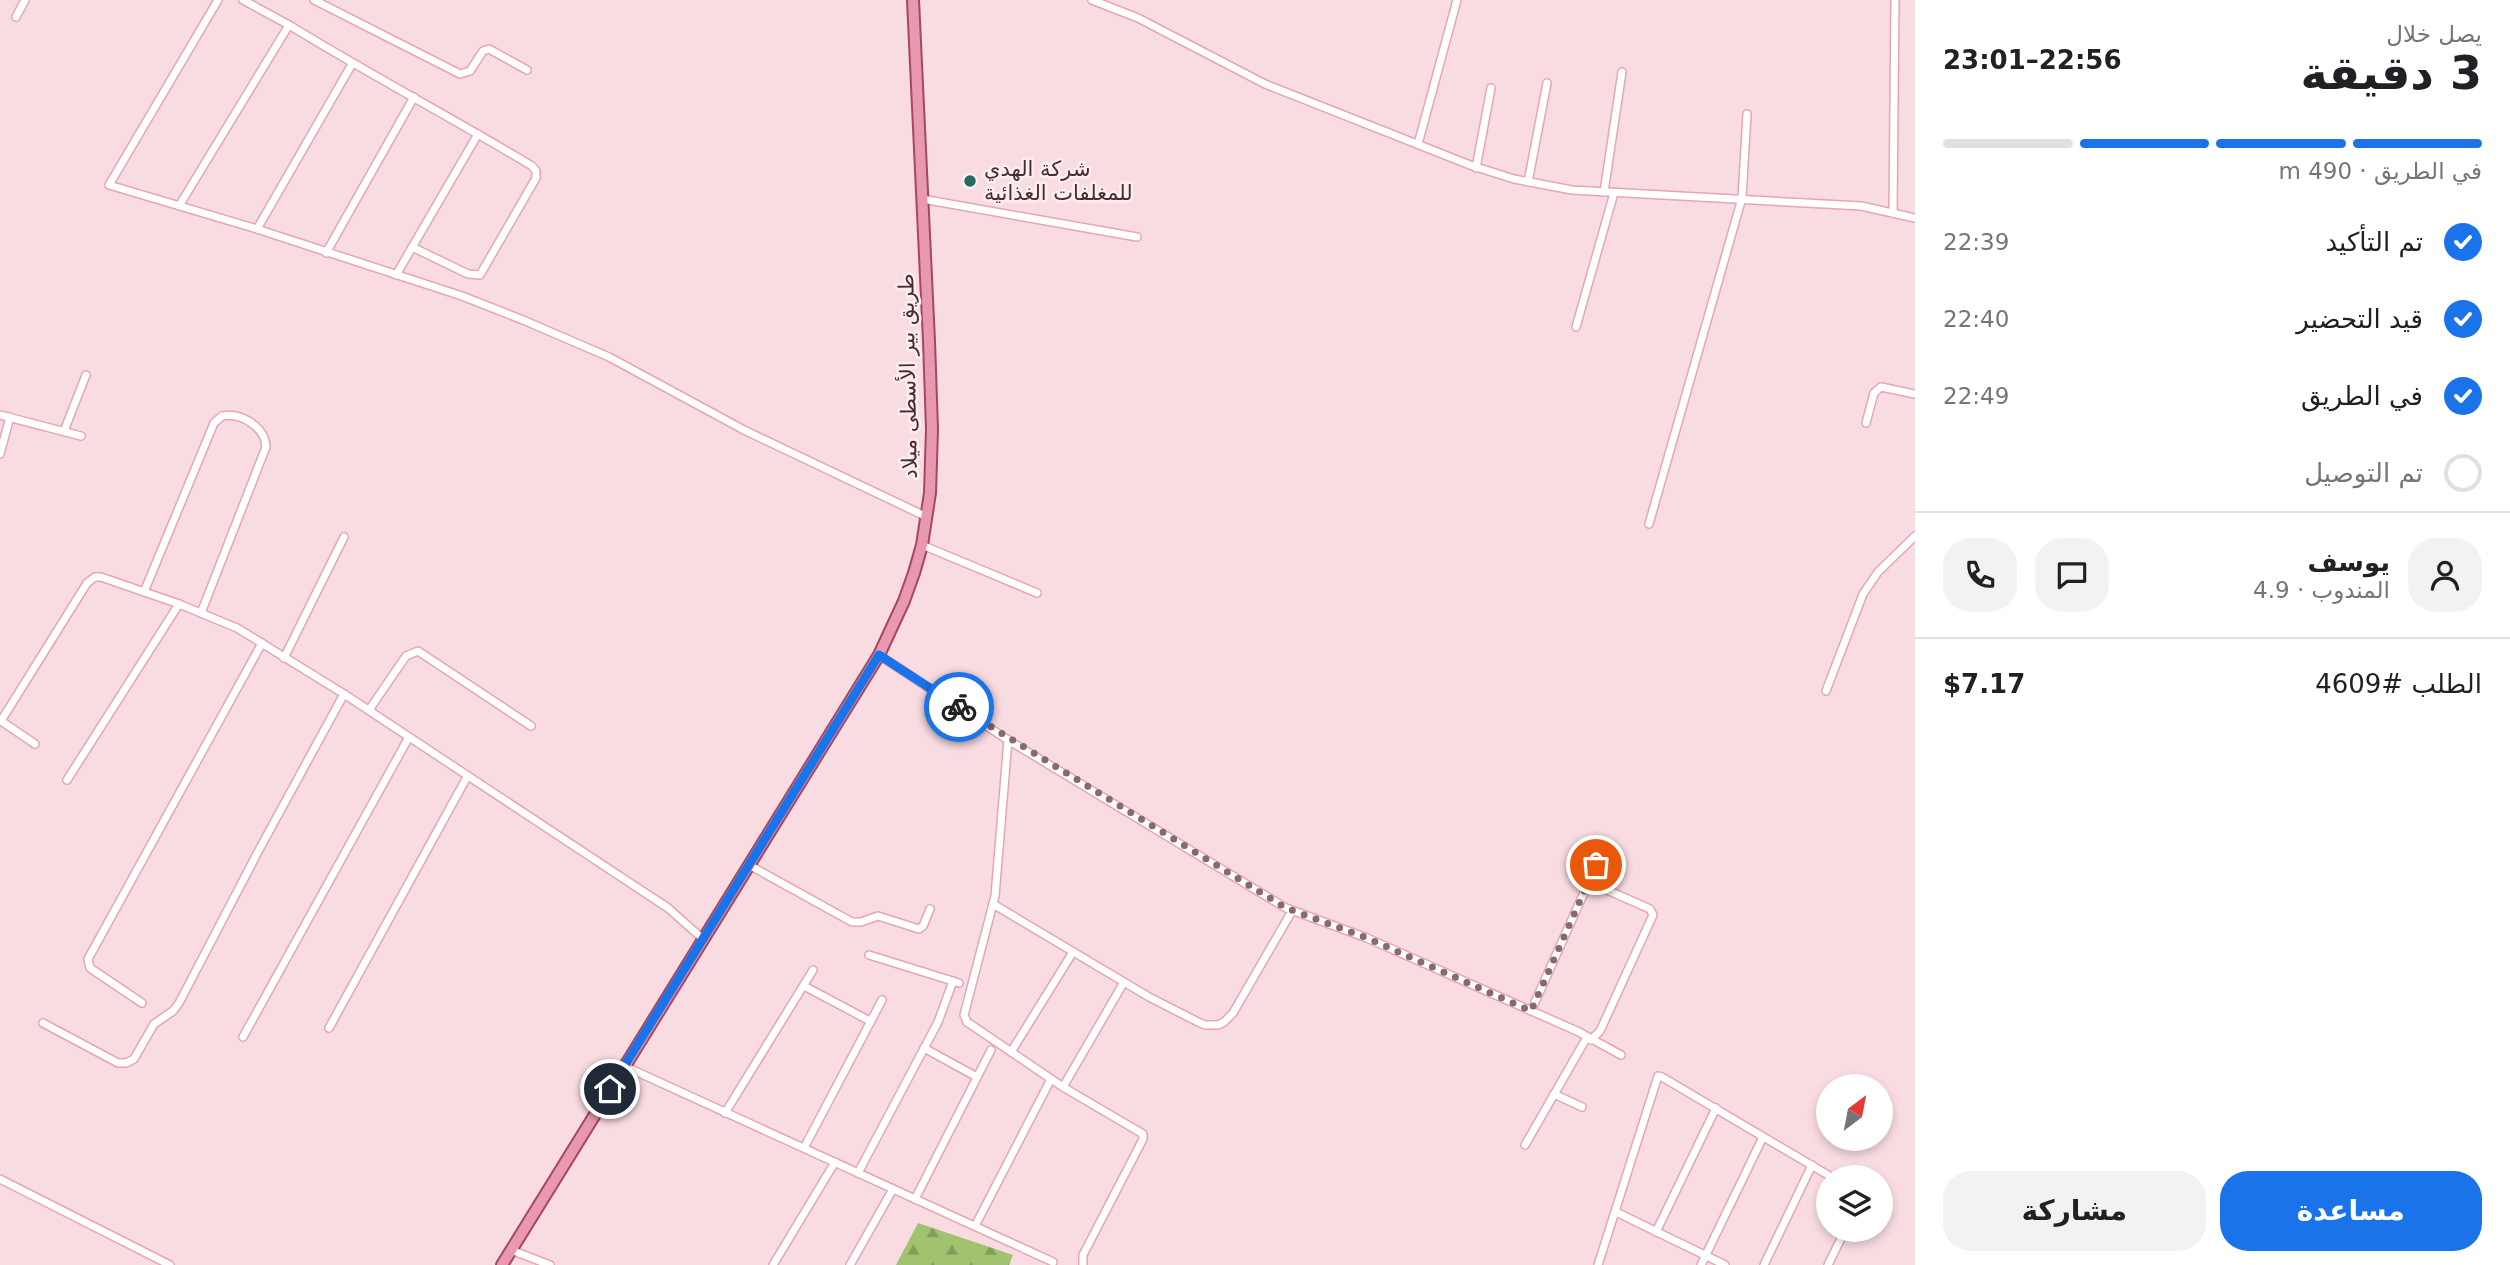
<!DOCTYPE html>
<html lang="ar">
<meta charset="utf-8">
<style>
:root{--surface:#fff;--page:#f2f2f2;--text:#202124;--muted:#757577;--line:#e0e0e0;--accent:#1a73e8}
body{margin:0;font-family:"DejaVu Sans","Noto Naskh Arabic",sans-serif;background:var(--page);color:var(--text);direction:rtl;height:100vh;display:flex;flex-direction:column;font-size:26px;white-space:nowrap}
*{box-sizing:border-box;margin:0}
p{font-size:23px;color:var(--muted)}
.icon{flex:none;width:38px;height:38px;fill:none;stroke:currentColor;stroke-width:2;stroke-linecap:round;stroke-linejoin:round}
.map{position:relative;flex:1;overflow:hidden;direction:ltr}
.details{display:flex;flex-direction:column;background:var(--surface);width:595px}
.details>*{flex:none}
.needle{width:46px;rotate:32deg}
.fabs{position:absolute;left:1816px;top:1074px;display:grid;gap:14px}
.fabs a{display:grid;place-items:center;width:77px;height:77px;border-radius:50%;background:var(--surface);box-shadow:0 4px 10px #0003;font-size:35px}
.pin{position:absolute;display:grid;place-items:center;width:60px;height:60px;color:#fff;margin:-30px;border:4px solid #fff;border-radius:50%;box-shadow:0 2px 7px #0007}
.courier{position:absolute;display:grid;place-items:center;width:70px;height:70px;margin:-35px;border:5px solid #1a73e8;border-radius:50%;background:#fff;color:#222;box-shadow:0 2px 9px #0007}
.headline em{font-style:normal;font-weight:600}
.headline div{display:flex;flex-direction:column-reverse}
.headline{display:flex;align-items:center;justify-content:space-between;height:119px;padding:0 28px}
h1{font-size:46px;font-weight:600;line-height:52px}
.bar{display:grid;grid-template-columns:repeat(4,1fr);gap:10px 7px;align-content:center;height:84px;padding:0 28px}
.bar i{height:9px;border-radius:5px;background:var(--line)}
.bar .selected{background:var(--accent)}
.bar p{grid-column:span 4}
.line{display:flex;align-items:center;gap:18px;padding:0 28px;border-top:2px solid var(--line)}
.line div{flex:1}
.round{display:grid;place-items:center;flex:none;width:74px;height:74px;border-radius:28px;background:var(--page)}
ol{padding:0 28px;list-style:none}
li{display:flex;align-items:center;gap:21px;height:77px}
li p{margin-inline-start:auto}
li .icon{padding:7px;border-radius:50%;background:var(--accent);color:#fff;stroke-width:4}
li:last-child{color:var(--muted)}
li i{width:38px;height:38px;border:4px solid var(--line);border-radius:50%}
.cta{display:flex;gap:14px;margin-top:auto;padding:14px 28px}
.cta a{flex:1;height:80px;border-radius:28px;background:var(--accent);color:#fff;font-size:28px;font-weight:600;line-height:80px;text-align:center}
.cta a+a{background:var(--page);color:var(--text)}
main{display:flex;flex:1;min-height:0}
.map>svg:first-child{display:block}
.forest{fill:url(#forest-firs)}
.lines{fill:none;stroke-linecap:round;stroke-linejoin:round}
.street-casing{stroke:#e7a5b2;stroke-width:10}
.primary-casing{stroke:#a64760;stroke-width:14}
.street{stroke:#fff;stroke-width:7}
.primary{stroke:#e999af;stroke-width:10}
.done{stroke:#856a6f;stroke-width:7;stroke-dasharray:0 12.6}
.route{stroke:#1a73e8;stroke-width:9}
.poi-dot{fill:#236c66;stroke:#fceef0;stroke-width:2.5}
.labels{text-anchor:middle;stroke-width:5;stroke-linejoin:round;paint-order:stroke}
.poi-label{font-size:21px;fill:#462c31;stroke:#fceef0;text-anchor:start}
.street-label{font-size:21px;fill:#462c31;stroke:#fceef0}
</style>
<main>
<section class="details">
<div class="headline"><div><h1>3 دقيقة</h1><p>يصل خلال</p></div><em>22:56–23:01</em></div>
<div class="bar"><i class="selected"></i><i class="selected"></i><i class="selected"></i><i></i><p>في الطريق · 490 m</p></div>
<ol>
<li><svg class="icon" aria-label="check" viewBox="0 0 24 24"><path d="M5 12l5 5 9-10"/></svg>تم التأكيد<p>22:39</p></li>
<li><svg class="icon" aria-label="check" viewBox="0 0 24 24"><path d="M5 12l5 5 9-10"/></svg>قيد التحضير<p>22:40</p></li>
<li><svg class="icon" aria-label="check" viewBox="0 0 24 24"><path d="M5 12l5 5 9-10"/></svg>في الطريق<p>22:49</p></li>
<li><i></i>تم التوصيل</li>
</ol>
<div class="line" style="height:126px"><a class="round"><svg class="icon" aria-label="person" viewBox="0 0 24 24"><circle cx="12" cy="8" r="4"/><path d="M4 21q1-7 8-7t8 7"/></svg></a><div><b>يوسف</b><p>المندوب · 4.9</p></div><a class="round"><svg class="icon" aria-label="chat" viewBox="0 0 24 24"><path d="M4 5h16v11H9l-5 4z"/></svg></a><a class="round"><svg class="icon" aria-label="phone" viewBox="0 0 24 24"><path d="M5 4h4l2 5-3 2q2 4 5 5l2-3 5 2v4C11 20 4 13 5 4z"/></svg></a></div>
<div class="line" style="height:91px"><div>الطلب #4609</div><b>$7.17</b></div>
<div class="cta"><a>مساعدة</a><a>مشاركة</a></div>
</section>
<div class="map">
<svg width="1915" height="1265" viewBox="0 0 1915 1265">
<defs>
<pattern id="forest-firs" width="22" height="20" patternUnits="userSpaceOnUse" patternTransform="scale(1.75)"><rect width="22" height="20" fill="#a1c26f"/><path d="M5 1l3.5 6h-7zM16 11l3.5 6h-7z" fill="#859e5c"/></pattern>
</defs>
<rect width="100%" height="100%" fill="#f9dce1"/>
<!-- forest -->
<path class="forest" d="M 918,1223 L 1013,1255 L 1009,1265 L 896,1265 Z"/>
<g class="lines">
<!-- street casing -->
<g class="street-casing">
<g id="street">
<path d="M 218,0 L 109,185 L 257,229 L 462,296 L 523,320 L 609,357 L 744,430 L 927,517"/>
<path d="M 314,0 L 460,74 L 470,71 L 483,51 L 489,49 L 527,70"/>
<path d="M 1092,0 L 1138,18 L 1265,84 L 1470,165 L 1514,179 L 1572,190 L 1861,206 L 1915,218"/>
<path d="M 16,17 L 25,0"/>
<path d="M 289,25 C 369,74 452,118 532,166 L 536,171 L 536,178 L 480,275 L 468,274 L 412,247"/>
<path d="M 1418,144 L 1457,0"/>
<path d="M 1476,168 L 1491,88"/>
<path d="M 1528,182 L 1547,83"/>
<path d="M 1604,192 L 1622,72"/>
<path d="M 922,199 L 1137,237"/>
<path d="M 179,206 L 289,25 L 243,0"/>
<path d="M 1893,212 L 1895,0"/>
<path d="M 257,229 L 352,64"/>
<path d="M 326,253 L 414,97"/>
<path d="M 396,275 L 478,134"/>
<path d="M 1576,327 L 1614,193"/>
<path d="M 0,415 L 81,436"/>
<path d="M 1866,423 L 1874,393 L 1881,387 L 1915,394"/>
<path d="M 64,431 L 86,375"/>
<path d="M 0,454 L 10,417"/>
<path d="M 1649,524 L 1742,198 L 1747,114"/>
<path d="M 922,545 L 1037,593"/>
<path d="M 144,592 L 214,423 L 222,416 C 241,412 265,427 266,447 L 201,613"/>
<path d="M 879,655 L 1008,740 L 1286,908 L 1367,938 L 1579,1032 L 1621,1055"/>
<path d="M 284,658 L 344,537"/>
<path d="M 1826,691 L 1863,594 L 1878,572 L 1915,536"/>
<path d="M 369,710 L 406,656 L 418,651 L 531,726"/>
<path d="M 1008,740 L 995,896 L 964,1015 L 967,1022 L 1063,1087 L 1143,1134 L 1143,1139 L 1083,1255 L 1083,1265"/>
<path d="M 35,744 L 1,721 L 87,583 L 95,577 L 101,577 L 179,604 L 237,628 L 344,694"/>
<path d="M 67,780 L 179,604"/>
<path d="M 749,865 L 852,922 L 861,922 L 878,916 L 919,929 L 923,926 L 930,909"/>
<path d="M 1589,882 L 1650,909 L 1653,915 L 1600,1031 L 1591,1040"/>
<path d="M 993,904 L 1149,997 L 1198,1022 L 1205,1025 L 1218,1025 L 1224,1022 L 1233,1013 L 1292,911"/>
<path d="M 869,955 L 959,983"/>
<path d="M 804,986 L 870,1021"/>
<path d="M 142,1003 L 90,968 L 88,959 L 262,643"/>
<path d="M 1531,1011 L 1604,848"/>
<path d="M 43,1023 L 118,1063 L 126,1063 L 134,1059 L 154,1024 L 173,1011 L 179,1003 L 260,848 L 344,694 L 668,908 L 703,939"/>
<path d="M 329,1028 L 467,777"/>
<path d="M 243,1037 L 409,737"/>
<path d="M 924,1048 L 977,1077"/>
<path d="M 1011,1052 L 1073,952"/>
<path d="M 624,1066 L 1053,1262"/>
<path d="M 1063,1087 L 1124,982"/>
<path d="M 1554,1094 L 1582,1107"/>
<path d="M 725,1113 L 813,970"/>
<path d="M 1525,1145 L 1587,1037"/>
<path d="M 804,1148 L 882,1000"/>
<path d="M 858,1173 L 938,1022 L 953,981"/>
<path d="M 0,1179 L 170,1265"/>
<path d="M 915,1199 L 991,1050"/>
<path d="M 1616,1212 L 1725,1265"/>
<path d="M 975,1226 L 1051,1079"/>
<path d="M 1656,1232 L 1716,1108"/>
<path d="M 511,1250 L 550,1265"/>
<path d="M 773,1265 L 835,1162"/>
<path d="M 850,1265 L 893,1189"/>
<path d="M 1598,1265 L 1658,1076 L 1662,1077 L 1833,1178"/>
<path d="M 1701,1265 L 1763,1137"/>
<path d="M 1764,1265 L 1812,1165"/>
<path d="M 1828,1265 L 1845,1230"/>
</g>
</g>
<!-- primary casing -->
<g class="primary-casing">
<path id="primary" d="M 502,1265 L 879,655 L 904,601 L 914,573 L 922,545 L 930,493 L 932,429 L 929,341 L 913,0"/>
</g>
<!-- street -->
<use href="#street" class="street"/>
<!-- primary -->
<use href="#primary" class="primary"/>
</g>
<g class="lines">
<!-- done -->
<path class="done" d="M 959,707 L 1286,908 L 1367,938 L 1531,1011 L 1596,865"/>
<!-- route -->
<path class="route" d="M 610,1089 L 879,655 L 959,707"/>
</g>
<!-- markers -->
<circle class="poi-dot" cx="970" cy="181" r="7"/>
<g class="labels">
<!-- poi labels -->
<g class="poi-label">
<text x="984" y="176">شركة الهدي<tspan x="984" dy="24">للمغلفات الغذائية</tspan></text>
</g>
<!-- street labels -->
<g class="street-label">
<text transform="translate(908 376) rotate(-91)" y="7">طريق بير الأسطى ميلاد</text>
</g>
</g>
</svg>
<div class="fabs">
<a><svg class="needle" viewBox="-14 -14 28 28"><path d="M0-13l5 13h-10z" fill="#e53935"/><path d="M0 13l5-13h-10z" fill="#757577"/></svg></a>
<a><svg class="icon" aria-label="layers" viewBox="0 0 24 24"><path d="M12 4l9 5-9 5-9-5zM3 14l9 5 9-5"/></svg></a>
</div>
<div class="pin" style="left:1596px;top:865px;background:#ea580c"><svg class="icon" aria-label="bag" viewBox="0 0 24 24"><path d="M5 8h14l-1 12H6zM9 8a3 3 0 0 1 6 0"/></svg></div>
<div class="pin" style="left:610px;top:1089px;background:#1f2937"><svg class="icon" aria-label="home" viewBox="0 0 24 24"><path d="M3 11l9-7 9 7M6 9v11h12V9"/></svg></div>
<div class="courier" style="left:959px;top:707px"><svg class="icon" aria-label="bike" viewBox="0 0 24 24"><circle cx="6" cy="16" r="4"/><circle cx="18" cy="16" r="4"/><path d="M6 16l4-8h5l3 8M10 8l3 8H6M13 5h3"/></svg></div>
</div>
</main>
